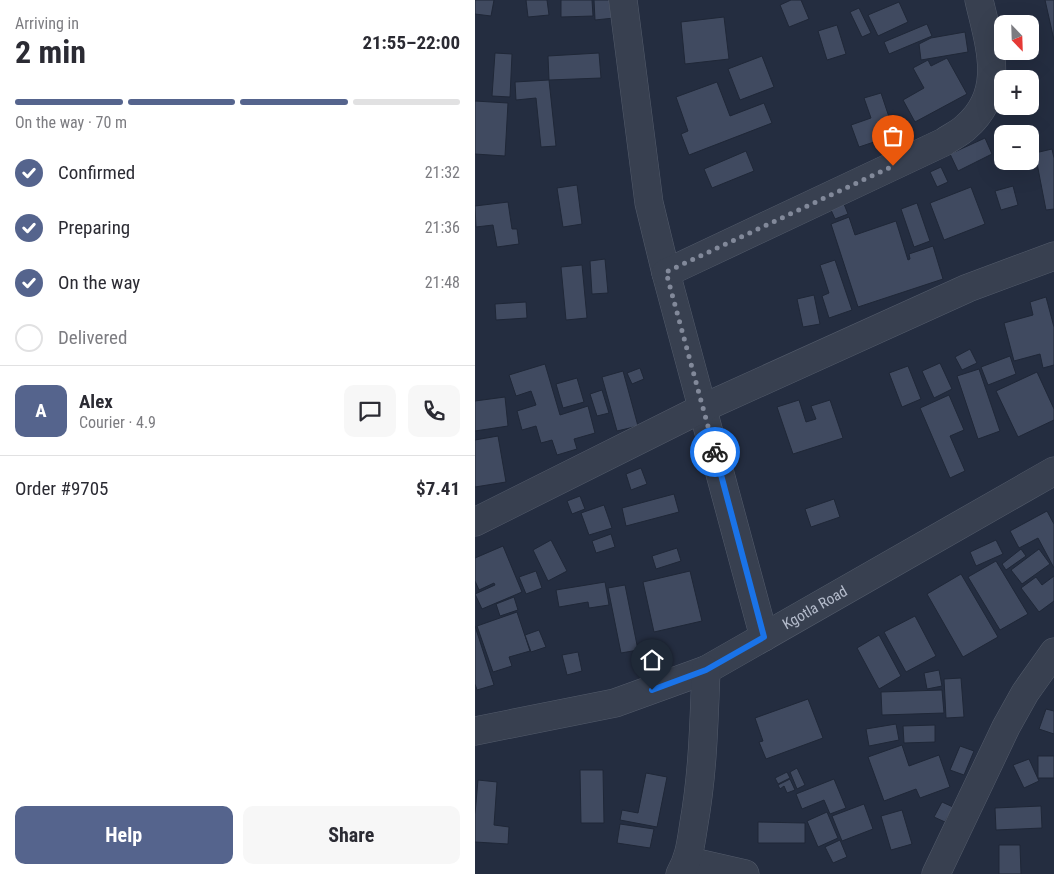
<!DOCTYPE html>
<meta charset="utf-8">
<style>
:root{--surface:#fff;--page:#f7f7f7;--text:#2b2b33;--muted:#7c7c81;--line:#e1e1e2;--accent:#55648d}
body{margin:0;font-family:"Roboto Condensed",sans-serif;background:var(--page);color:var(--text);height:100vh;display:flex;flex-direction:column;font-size:19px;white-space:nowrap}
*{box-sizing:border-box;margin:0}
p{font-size:16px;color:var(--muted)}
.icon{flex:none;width:28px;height:28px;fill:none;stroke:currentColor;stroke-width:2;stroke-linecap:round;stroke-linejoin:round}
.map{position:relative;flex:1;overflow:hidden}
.drawer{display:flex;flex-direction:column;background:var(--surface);width:475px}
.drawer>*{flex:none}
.needle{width:32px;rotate:157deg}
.tools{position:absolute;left:519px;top:15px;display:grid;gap:10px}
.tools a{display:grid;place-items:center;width:45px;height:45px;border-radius:10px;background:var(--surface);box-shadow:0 5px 20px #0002;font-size:25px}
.pin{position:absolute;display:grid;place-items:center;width:42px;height:42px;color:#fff;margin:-51px -21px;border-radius:50% 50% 50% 0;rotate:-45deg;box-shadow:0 0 5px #0007}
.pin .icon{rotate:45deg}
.courier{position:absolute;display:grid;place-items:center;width:50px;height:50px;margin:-25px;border:4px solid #1a73e8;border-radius:50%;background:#fff;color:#222;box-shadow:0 1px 6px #0007}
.head em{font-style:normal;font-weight:700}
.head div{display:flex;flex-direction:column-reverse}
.head{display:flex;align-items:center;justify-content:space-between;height:85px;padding:0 15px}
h1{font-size:32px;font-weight:700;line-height:38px}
.bar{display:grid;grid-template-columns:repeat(4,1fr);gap:8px 5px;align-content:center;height:60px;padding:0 15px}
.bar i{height:6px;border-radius:4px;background:var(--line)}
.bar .selected{background:var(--accent)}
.bar p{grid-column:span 4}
.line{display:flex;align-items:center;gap:12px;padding:0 15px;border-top:1px solid var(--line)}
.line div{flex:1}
.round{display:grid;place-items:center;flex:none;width:52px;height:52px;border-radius:10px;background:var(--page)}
ol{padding:0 15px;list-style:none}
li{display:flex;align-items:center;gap:15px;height:55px}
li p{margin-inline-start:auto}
li .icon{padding:5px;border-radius:50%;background:var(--accent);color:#fff;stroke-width:4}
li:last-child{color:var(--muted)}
li i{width:28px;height:28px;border:2px solid var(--line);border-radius:50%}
.action{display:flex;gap:10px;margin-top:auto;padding:10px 15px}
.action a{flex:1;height:58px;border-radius:10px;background:var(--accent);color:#fff;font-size:20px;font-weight:700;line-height:58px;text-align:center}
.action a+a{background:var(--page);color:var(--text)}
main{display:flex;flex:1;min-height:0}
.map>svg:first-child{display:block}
.building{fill:#404a60;stroke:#1f2737}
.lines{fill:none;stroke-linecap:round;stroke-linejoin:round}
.street-casing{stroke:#535b6b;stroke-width:29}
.street{stroke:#384050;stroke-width:28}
.done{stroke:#82899a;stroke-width:5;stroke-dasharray:0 9}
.route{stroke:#1a73e8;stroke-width:6}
.labels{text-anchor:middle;stroke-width:5;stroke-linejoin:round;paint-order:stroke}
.street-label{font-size:15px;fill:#b4bbcb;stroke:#1d2535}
</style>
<main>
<section class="drawer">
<div class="head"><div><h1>2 min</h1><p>Arriving in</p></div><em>21:55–22:00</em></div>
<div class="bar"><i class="selected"></i><i class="selected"></i><i class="selected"></i><i></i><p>On the way · 70 m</p></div>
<ol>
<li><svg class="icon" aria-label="check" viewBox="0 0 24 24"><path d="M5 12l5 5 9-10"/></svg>Confirmed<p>21:32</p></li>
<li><svg class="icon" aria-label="check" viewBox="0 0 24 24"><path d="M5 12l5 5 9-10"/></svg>Preparing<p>21:36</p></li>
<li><svg class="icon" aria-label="check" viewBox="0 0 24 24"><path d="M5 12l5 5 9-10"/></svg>On the way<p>21:48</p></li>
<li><i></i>Delivered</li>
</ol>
<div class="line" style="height:90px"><b class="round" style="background:var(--accent);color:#fff">A</b><div><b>Alex</b><p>Courier · 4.9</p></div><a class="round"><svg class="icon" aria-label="chat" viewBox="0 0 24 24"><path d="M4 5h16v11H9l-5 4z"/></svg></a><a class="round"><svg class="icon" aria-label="phone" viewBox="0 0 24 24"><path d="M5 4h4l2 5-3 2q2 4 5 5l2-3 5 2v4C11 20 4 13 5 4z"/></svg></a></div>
<div class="line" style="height:65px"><div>Order #9705</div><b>$7.41</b></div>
<div class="action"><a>Help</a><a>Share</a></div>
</section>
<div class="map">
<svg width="579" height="874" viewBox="0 0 579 874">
<rect width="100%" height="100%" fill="#242d40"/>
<!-- building -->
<g class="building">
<path d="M 0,0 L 19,0 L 16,16 L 0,14 Z"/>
<path d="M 51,0 L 72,0 L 74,15 L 53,17 Z"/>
<path d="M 86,0 L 117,0 L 118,16 L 86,17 Z"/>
<path d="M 119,0 L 137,0 L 139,18 L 120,20 Z"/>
<path d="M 316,0 L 326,0 L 334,19 L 314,27 L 305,5 Z"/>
<path d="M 570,0 L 579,0 L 579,40 Z"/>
<path d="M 424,2 L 433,22 L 403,36 L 393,15 Z"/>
<path d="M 384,8 L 396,33 L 387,37 L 375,12 Z"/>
<path d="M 249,17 L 254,59 L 210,64 L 206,22 Z"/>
<path d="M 452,24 L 457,36 L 414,54 L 409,42 Z"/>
<path d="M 362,25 L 371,54 L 352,60 L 343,31 Z"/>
<path d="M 490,32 L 493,52 L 446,60 L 444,44 L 456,38 Z"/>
<path d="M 20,53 L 37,54 L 35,97 L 17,96 Z"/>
<path d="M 124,53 L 126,78 L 74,80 L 73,56 Z"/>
<path d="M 287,56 L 299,87 L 265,100 L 253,69 Z"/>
<path d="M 472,58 L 492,94 L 440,122 L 428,100 L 449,88 L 438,68 L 453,60 L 456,66 Z"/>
<path d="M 74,80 L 81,146 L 66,147 L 61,98 L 41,100 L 40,82 Z"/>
<path d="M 242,82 L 255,116 L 289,103 L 297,123 L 214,155 L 206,134 L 213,131 L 201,97 Z"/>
<path d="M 406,93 L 420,135 L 384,147 L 376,125 L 396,118 L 389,98 Z"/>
<path d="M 0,101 L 33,103 L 30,156 L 0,154 Z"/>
<path d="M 510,138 L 517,154 L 483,171 L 475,154 Z"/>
<path d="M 577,149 L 579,158 L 579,209 L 571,210 L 560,153 Z"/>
<path d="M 271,151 L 279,171 L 237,188 L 229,169 Z"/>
<path d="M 466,167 L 473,182 L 462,187 L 455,172 Z"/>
<path d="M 102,185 L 107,224 L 88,227 L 82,188 Z"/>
<path d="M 538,186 L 543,205 L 526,210 L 520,191 Z"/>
<path d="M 496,187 L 510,224 L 469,240 L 455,203 Z"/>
<path d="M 33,202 L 37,229 L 42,229 L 44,244 L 22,247 L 18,225 L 1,227 L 0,206 Z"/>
<path d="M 442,203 L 455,241 L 439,247 L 426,209 Z"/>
<path d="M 369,204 L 373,214 L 360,219 L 356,210 Z"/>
<path d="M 374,217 L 380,235 L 421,221 L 433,260 L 435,259 L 434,254 L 458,246 L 468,279 L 383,307 L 356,224 Z"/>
<path d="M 130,259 L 133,293 L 117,294 L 115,261 Z"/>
<path d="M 360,260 L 377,310 L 354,318 L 347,296 L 354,293 L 345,265 Z"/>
<path d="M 107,265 L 112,318 L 91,320 L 86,267 Z"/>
<path d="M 339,295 L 345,324 L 328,327 L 322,299 Z"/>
<path d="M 571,297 L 579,327 L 579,365 L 568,368 L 565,354 L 539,361 L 529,323 L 558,315 L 555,302 Z"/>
<path d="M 51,302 L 52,318 L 21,320 L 20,304 Z"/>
<path d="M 495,349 L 502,363 L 487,370 L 480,357 Z"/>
<path d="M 535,356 L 541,374 L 513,385 L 506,367 Z"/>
<path d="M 465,363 L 477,389 L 459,398 L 447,371 Z"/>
<path d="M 70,364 L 85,415 L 113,406 L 120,433 L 99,439 L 102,449 L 82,455 L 77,440 L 66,443 L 61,426 L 47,430 L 42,411 L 61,405 L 56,391 L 41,396 L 34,375 Z"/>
<path d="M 433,366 L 446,399 L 427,407 L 414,373 Z"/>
<path d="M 165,368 L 169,379 L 157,384 L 152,373 Z"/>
<path d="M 504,369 L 525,431 L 503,439 L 482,376 Z"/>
<path d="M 148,371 L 163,426 L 142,431 L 127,377 Z"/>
<path d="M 562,372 L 579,409 L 579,420 L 543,437 L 521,391 Z"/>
<path d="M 102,378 L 109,402 L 88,408 L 81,384 Z"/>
<path d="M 127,390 L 134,413 L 122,416 L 115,394 Z"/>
<path d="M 474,395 L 489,430 L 475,436 L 490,471 L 475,478 L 445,408 Z"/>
<path d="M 30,397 L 33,426 L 0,431 L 0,401 Z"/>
<path d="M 324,400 L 331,422 L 341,419 L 336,406 L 355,400 L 368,438 L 318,454 L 302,407 Z"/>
<path d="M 23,436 L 31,482 L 0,487 L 0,440 Z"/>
<path d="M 166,468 L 172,484 L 156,490 L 151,474 Z"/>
<path d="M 199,494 L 204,512 L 151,526 L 147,508 Z"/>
<path d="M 105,496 L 110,509 L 97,514 L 92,501 Z"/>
<path d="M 359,499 L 365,517 L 336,527 L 330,509 Z"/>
<path d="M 129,505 L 137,528 L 114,535 L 106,513 Z"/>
<path d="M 572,511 L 579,524 L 579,568 L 563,538 L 544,548 L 535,531 Z"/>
<path d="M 136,534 L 140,547 L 121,553 L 117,541 Z"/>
<path d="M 76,540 L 92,571 L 73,581 L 58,550 Z"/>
<path d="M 521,540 L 528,554 L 501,566 L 495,552 Z"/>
<path d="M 28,546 L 47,592 L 7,609 L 0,594 L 20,585 L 19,583 L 4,590 L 0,581 L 0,558 Z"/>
<path d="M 202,548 L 206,561 L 181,569 L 177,556 Z"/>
<path d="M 546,549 L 551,556 L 531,570 L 527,564 Z"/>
<path d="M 564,549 L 575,564 L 547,584 L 536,570 Z"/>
<path d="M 521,561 L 553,614 L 525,630 L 493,577 Z"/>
<path d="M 61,571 L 67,588 L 51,594 L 44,577 Z"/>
<path d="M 215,571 L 227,621 L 179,632 L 168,582 Z"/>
<path d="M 486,574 L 523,637 L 488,657 L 452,594 Z"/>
<path d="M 579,576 L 579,601 L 564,612 L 546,588 L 561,577 L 567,585 Z"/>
<path d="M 130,582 L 134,605 L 114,608 L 113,602 L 84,607 L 81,590 Z"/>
<path d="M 150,585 L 163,650 L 146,653 L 133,588 Z"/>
<path d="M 39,597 L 43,610 L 25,616 L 21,604 Z"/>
<path d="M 42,612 L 55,651 L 34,657 L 37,666 L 18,672 L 2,626 Z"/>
<path d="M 440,616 L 461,656 L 431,672 L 409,632 Z"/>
<path d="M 0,626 L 19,685 L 2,690 L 0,684 Z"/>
<path d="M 64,630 L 71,647 L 56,652 L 50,635 Z"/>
<path d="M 404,635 L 426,676 L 404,689 L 382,648 Z"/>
<path d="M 103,652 L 107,671 L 92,675 L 87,655 Z"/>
<path d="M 464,670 L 467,686 L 452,689 L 449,673 Z"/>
<path d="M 486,678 L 489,717 L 471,718 L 469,679 Z"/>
<path d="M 467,690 L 469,713 L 407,715 L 406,692 Z"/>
<path d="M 333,699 L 348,738 L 291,759 L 284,742 L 288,741 L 280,718 Z"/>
<path d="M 571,709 L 579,711 L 579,734 L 564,729 Z"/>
<path d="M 421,724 L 424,740 L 394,746 L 391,729 Z"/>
<path d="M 460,725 L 460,742 L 429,743 L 428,726 Z"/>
<path d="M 427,745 L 434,766 L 464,755 L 475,787 L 445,798 L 441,789 L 409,801 L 393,757 Z"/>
<path d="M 485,746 L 499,751 L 489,775 L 475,770 Z"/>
<rect x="563" y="756" width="16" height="22"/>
<path d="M 554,759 L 564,781 L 549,788 L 538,765 Z"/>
<path d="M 322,768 L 330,785 L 322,789 L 315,772 Z"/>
<path d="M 105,770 L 128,770 L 129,823 L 106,823 Z"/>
<path d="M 312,772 L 315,778 L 303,784 L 300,778 Z"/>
<path d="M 171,773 L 192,777 L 182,827 L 145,820 L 147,810 L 163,813 Z"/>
<path d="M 315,779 L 320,790 L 312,793 L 309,786 L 305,789 L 303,785 Z"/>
<path d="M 359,779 L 371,808 L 355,814 L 349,800 L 327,809 L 321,794 Z"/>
<path d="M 3,780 L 22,782 L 19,825 L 34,827 L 33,844 L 0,842 L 0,814 Z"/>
<path d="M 467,802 L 478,807 L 470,822 L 459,817 Z"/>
<path d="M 389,804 L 398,829 L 367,841 L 357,816 Z"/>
<path d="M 566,806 L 567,828 L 521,830 L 520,808 Z"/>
<path d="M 427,810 L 437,844 L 416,850 L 406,816 Z"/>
<path d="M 352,812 L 363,838 L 343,847 L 332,821 Z"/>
<path d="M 283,822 L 330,823 L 330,843 L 283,843 Z"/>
<path d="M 145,824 L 179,829 L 175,848 L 142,843 Z"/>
<path d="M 365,840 L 372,857 L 358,863 L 350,847 Z"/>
<path d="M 524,845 L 545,845 L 546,874 L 524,874 Z"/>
</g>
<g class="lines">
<!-- street casing -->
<g class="street-casing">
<g id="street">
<path d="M 148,0 L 174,203 L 191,273 L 289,637"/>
<path d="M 191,273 L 469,142 C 476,137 485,133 491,127 C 532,92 514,44 504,0"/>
<path d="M 0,522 L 228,408 L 493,288 L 579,256"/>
<path id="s1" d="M 0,731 L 140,703 L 231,670 L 579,471"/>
<path d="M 213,861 L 270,874"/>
<path d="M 205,874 C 215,857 216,841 219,823 C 228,772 229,721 231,670"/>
<path d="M 461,874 L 531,727 L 550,693 L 579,652"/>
</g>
</g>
<!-- street -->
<use href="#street" class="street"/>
</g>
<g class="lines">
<!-- done -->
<path class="done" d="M 240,452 L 191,272 L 418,166"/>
<!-- route -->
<path class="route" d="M 177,690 L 231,670 L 289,637 L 240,452"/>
</g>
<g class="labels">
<!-- street labels -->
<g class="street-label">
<text dy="5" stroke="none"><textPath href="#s1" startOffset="365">Kgotla Road</textPath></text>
</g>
</g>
</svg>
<div class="tools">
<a><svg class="needle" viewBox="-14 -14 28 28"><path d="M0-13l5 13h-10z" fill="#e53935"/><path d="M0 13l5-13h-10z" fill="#7c7c81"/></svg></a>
<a>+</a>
<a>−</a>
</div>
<div class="pin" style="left:418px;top:166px;background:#ea580c"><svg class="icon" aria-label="bag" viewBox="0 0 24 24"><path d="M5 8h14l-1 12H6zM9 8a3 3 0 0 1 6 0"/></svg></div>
<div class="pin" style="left:177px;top:690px;background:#1f2937"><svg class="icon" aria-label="home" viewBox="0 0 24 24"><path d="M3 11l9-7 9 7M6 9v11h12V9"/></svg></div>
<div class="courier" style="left:240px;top:452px"><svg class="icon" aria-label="bike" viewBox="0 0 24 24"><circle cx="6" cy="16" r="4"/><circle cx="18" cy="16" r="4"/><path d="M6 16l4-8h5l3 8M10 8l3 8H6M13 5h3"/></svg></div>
</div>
</main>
